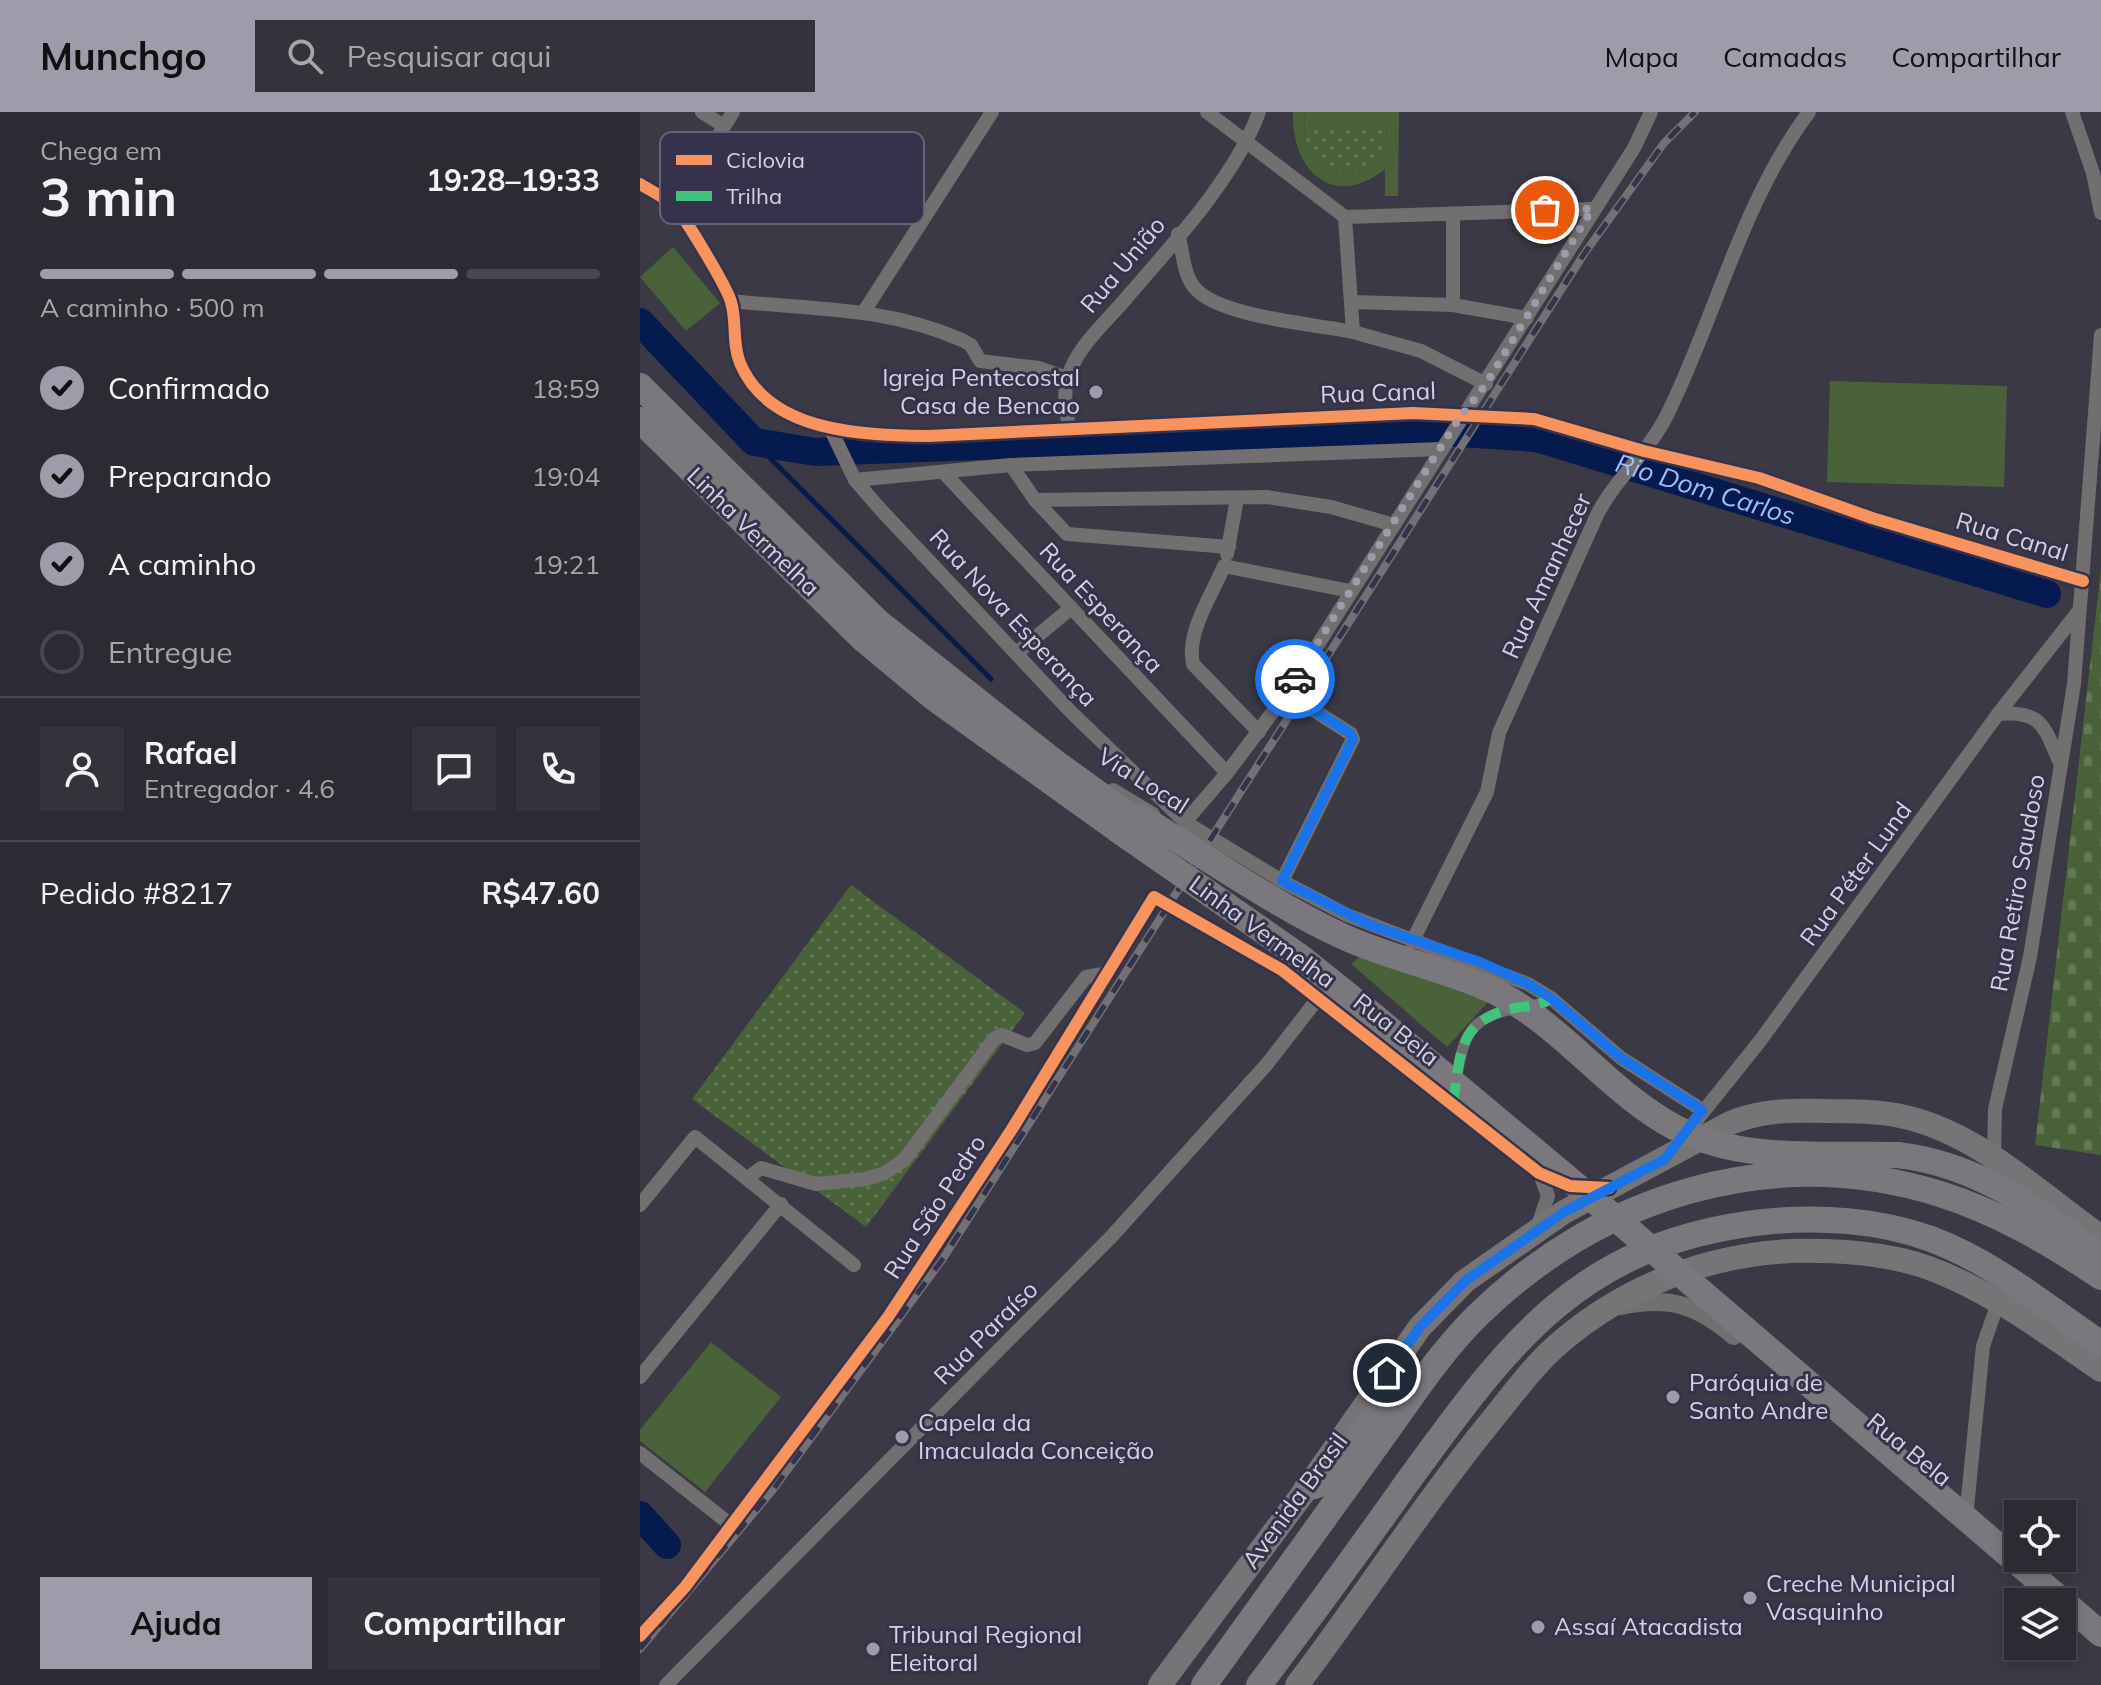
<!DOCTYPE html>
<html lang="pt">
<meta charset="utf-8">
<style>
:root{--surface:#2c2b34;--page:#34333c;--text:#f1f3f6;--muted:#a6a7ac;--line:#48474f;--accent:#9d9caa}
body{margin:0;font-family:Mulish,sans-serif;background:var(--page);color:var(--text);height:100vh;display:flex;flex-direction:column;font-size:30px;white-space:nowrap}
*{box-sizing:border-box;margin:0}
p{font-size:26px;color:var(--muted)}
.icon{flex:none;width:44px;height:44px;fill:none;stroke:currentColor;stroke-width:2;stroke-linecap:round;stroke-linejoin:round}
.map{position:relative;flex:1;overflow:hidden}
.side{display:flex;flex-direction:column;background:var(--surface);width:640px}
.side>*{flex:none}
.buttons{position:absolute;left:1364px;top:1388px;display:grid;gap:16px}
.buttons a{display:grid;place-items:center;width:72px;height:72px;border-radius:0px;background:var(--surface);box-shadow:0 4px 12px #0003,0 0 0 2px var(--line);font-size:40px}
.pin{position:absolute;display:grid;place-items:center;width:68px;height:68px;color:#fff;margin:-34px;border:4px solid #fff;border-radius:50%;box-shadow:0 2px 8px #0007}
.courier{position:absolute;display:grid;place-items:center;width:80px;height:80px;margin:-40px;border:6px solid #1a73e8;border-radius:50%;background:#fff;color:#222;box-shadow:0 2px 10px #0007}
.headline em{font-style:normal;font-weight:700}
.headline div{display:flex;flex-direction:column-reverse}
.headline{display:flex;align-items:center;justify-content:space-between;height:136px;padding:0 40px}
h1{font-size:52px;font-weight:700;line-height:60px}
.bar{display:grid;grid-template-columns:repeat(4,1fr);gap:12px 8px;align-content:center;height:96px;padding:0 40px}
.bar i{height:10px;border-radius:6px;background:var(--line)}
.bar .on{background:var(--accent)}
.bar p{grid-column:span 4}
.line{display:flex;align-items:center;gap:20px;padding:0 40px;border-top:2px solid var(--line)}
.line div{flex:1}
.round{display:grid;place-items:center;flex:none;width:84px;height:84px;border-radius:0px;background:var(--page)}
ol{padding:0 40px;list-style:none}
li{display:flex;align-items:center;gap:24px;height:88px}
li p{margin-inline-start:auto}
li .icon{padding:8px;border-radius:50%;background:var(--accent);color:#111;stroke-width:4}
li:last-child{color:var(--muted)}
li i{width:44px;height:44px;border:4px solid var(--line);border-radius:50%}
.primary-button{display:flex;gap:16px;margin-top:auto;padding:16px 40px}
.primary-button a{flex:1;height:92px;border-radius:0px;background:var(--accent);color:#111;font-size:32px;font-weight:700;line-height:92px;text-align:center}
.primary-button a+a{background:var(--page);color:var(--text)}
header{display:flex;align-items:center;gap:48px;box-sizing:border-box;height:112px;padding:0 40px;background:var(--accent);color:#111}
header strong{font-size:38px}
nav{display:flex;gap:44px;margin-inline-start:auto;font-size:28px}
.search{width:560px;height:72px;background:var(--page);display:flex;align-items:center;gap:20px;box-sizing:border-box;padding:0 28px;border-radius:0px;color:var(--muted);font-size:30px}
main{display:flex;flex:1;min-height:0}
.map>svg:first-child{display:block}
.grass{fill:url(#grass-dots)}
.cemetery{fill:url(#cemetery-stones)}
.green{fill:#4a6239}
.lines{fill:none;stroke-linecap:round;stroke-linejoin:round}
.stream{stroke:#051b4f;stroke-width:5}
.river{stroke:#051b4f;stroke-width:28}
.pedestrian{stroke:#726f70;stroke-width:11}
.minor{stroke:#726f70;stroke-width:14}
.tertiary{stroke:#726f70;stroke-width:18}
.trunk{stroke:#777478;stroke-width:24}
.motorway{stroke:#7a787c;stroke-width:26}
.rail-casing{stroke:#737175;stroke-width:8}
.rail{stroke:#35334b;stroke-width:5;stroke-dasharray:15;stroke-linecap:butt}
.motorway-bridge{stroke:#7a787c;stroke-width:26}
.quiet{stroke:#40c37c;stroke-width:10;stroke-dasharray:20 10;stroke-linecap:butt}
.cycleway-casing{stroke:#35334b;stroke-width:17}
.cycleway{stroke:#f8935d;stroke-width:12}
.done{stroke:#9d9caa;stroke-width:8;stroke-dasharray:0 14.4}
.route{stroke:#1a73e8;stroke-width:10}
.poi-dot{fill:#9d9caa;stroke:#35334b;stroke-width:3}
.labels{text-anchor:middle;stroke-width:6;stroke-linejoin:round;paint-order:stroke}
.street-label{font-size:24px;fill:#d2d2e1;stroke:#35334b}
.poi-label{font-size:24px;fill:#d2d2e1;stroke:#35334b;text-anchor:start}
.water-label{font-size:26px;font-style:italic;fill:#a1bff4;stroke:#35334b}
.key{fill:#35334b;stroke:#646378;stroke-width:2}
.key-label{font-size:22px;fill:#d2d2e1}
</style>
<header>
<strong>Munchgo</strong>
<div class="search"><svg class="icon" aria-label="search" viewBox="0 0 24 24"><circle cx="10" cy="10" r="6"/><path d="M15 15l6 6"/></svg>Pesquisar aqui</div>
<nav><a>Mapa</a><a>Camadas</a><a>Compartilhar</a></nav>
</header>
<main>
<section class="side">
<div class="headline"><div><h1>3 min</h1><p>Chega em</p></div><em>19:28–19:33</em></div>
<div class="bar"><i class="on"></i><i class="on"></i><i class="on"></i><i></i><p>A caminho · 500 m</p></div>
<ol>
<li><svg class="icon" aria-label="check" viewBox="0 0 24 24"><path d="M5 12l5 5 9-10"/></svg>Confirmado<p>18:59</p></li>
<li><svg class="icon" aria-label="check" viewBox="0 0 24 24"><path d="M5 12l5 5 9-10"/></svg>Preparando<p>19:04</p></li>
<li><svg class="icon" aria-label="check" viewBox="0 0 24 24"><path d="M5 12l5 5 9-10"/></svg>A caminho<p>19:21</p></li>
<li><i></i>Entregue</li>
</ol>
<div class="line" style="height:144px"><a class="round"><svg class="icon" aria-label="person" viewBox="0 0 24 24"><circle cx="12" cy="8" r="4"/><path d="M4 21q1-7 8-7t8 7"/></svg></a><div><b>Rafael</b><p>Entregador · 4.6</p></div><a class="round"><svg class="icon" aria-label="chat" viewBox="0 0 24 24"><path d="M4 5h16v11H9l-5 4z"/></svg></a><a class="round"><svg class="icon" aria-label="phone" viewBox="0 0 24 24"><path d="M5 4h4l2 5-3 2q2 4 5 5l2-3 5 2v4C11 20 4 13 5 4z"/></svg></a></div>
<div class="line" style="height:104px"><div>Pedido #8217</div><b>R$47.60</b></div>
<div class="primary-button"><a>Ajuda</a><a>Compartilhar</a></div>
</section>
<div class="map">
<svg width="1461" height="1573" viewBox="0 0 1461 1573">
<defs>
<pattern id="grass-dots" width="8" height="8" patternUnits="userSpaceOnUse" patternTransform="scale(2)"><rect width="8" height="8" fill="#4a6239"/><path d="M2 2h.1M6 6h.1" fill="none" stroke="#637855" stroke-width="1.8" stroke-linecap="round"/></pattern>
<pattern id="cemetery-stones" width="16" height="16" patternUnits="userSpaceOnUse" patternTransform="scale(2)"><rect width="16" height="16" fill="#4a6239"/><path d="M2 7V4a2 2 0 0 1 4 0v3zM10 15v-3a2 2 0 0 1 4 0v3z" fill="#637855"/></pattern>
</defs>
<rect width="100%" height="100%" fill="#3a3945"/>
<!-- grass -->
<g class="grass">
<path d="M 665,0 L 746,0 C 746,10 748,22 745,31 C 737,68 683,69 668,37 C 663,25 664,12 665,0 Z"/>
<path d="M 211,773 L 385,901 L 226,1115 L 52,987 Z"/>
</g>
<!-- cemetery -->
<path class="cemetery" d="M 1461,457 L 1461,1043 L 1395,1033 Z"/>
<!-- green -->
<g class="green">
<path d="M 653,0 L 665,0 C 664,12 663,25 668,37 C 683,69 737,68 745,31 C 748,22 746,10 746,0 L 759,0 L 758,84 L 745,84 L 745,57 C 693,99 651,58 653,0 Z"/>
<path d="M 667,0 L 744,0 L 743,18 L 667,16 Z"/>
<path d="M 33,135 L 80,191 L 46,219 L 0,165 Z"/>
<path d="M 1190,269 L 1367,274 L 1364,375 L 1187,370 Z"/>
<path d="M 720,845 L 849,889 L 807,935 L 711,852 Z"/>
<path d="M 71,1230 L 141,1285 L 65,1380 L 0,1329 L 0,1318 Z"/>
</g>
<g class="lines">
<!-- stream -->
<path class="stream" d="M 114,330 L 351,567"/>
<!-- river -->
<g class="river">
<path id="s1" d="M 0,210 L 114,330 L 176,340 L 771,318 L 897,326 L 1407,482"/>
<path d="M 0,1403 L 27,1433"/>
</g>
<!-- pedestrian -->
<path class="pedestrian" d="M 816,969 C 824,920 830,905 881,895 C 892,893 902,894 911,886"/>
<!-- minor -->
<g class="minor">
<path d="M 62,0 L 84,14"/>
<path d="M 567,0 L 705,105"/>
<path d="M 1432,0 L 1453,61 L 1461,101"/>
<path d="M 0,72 C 11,79 27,86 36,96 C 47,109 87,175 91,190 C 97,210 92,232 100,251 C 129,321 223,323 288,324 L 773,301 L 894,307 L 1004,339 L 1119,366 L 1232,406 L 1443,469"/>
<path d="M 35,94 L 93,0"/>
<path d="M 813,102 L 813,193"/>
<path d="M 705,105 L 713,220 L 781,239 L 846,272"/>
<path d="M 705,105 L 952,97"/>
<path d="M 538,122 C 543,138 543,162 554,175 C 577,205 676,212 713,220"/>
<path d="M 91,189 C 175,198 243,194 322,228 L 331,233 L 340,249 L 399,256 L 427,266"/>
<path d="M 712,190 L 813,193 L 887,206"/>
<path d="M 225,198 L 352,0"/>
<path d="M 190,316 L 215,368 L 241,398 L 431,600 L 545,710 L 642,769 L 707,803 L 888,872 L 911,886 L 981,946 L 1062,998"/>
<path d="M 429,317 C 427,301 423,284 427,268 C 436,234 467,210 488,184 C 533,132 596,64 619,0"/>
<path d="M 371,353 L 395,388 L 627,385 L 691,395 L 754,413"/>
<path d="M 303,360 L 587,661"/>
<path d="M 215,368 L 371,353 L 801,337"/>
<path d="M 395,388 L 427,422 L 589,435"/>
<path d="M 587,442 L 597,387"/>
<path d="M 378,540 L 431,496"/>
<path d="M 1358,602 C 1404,598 1404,616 1421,653"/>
<path d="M 619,620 L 553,552 C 546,520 572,483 584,454 L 710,479"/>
<path d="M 473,678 L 513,702"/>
<path d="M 545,710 L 587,661 L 647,581 L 994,36 L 1011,0"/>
<path d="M 642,769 L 713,627 L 711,622 L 647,581"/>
<path d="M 772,830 L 847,680 L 859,621 L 957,403 C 975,367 1008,341 1027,303 C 1076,204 1102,89 1169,0"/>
<path d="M 1043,1025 L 1120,929 L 1358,602 L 1438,500"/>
<path d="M 1354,1047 L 1355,997 L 1390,845 L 1434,572 L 1461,223"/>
<path d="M 109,1065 L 121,1056 L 176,1072 L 226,1067 L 245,1061 L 264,1048 L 354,927 L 362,923 L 387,933 L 395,931 L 446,865 L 468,861"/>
<path d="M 0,1093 L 55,1025 L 214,1153"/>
<path d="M 898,1113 L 908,1084 L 900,1062"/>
<path d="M 0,1265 L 141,1092"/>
<path d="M 0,1341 L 91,1413"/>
<path d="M 1326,1406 L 1343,1234 L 1358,1191"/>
<path d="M 0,1524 L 45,1475 L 248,1205 L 372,1017 L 514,785 L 642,858 L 899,1061 L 921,1072"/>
<path d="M 26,1573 L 472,1124 L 627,952 L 679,885"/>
</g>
<!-- tertiary -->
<path class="tertiary" d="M 981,1194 C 1029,1184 1056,1192 1094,1224"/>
<!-- trunk -->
<g class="trunk">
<path d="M 520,1573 L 667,1376 L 780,1215 L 825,1169 L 924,1100 L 1090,1011 C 1122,998 1151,998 1186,999 C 1212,999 1239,999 1265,1005 C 1339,1022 1400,1082 1461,1125"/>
<path d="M 657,1573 C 723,1486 782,1394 851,1309 C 874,1281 895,1251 923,1228 C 987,1174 1067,1143 1151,1139 C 1195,1138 1247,1141 1289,1156 C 1351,1179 1407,1221 1461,1258"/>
</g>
<!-- motorway -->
<g class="motorway">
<path d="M 0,274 L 238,510 L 412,648"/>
<path d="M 0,308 L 223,527 L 294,586 L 478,718"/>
<path d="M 1257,1043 C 1339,1052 1395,1097 1461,1144"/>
<path d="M 667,1376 L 684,1371 L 742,1297"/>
<path d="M 564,1573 C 621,1495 677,1416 734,1337 C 767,1292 798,1242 838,1203 C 961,1083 1132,1030 1300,1082 C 1358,1100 1410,1131 1461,1165"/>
<path d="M 619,1573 C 669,1507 718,1440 766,1372 C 867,1233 938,1131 1123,1110 C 1178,1104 1239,1108 1291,1127 C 1353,1150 1407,1195 1461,1232"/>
</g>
<!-- rail casing -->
<g class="rail-casing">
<path id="rail" d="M 0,1537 L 132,1379 L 302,1148 L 944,142 L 1024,31 L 1055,0"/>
</g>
<!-- rail -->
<use href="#rail" class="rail"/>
<!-- motorway-bridge -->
<g class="motorway-bridge">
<path d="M 412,648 L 513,721"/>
<path d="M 501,705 C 568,746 633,792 704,825 C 750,846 801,856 847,876 C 920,908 967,980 1036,1016 C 1102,1051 1185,1041 1257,1043"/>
<path d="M 478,718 L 659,844 L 729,900 L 974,1105 L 1461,1522"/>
</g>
<!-- quiet -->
<path class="quiet" d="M 813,991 C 821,942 817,908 875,896 C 887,894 901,894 911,886"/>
<!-- cycleway casing -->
<g class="cycleway-casing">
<g id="cycleway">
<path d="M 0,72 C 11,79 27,86 36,96 C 47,109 87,175 91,190 C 97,210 92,232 100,251 C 129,321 223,323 288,324 L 773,301 L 894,307 L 1004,339 L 1119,366 L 1232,406 L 1443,469"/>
<path d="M 0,1524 L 45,1475 L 248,1205 L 372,1017 L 514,785 L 642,858 L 899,1061 L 930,1074 L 969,1076"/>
</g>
</g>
<!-- cycleway -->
<use href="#cycleway" class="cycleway"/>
</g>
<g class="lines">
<!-- done -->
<path class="done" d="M 655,567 L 816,311 L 846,272 L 952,97 L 905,98"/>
<!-- route -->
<path class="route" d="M 655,567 L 647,581 L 711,622 L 713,627 L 642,769 L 730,813 L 840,850 L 888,872 L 911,886 L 981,946 L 1062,998 L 1025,1047 L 924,1100 L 825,1169 L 780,1215 L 747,1261"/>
</g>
<!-- markers -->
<g class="poi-dot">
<circle cx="456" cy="280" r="8"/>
<circle cx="1033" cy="1285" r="8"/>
<circle cx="262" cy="1325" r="8"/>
<circle cx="1110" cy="1486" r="8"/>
<circle cx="898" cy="1515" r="8"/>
<circle cx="233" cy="1537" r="8"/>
</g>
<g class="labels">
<!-- street labels -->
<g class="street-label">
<text transform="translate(483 153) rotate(-50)" y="8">Rua União</text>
<text transform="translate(738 281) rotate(-2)" y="8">Rua Canal</text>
<text transform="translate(113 420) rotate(44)" y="8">Linha Vermelha</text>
<text transform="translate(1372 425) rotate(17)" y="8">Rua Canal</text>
<text transform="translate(907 464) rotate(-65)" y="8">Rua Amanhecer</text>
<text transform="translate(461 496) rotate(47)" y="8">Rua Esperança</text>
<text transform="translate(373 506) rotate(47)" y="8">Rua Nova Esperança</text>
<text transform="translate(503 669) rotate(32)" y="8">Via Local</text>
<text transform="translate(1216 762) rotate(-54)" y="8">Rua Péter Lund</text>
<text transform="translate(1378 771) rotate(-80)" y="8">Rua Retiro Saudoso</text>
<text transform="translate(622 820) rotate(36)" y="8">Linha Vermelha</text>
<text transform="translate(756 918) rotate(38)" y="8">Rua Bela</text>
<text transform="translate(295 1095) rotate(-57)" y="8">Rua São Pedro</text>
<text transform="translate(346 1221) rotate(-45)" y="8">Rua Paraíso</text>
<text transform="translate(1269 1338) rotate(39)" y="8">Rua Bela</text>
<text transform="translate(655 1389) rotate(-54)" y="8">Avenida Brasil</text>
</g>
<!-- poi labels -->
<g class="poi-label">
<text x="440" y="274" text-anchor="end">Igreja Pentecostal<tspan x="440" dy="28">Casa de Bencao</tspan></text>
<text x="1049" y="1279">Paróquia de<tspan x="1049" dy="28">Santo Andre</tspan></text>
<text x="278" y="1319">Capela da<tspan x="278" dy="28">Imaculada Conceição</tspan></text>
<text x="1126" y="1480">Creche Municipal<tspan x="1126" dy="28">Vasquinho</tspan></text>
<text x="914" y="1523">Assaí Atacadista</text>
<text x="249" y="1531">Tribunal Regional<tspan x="249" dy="28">Eleitoral</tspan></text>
</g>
<!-- water labels -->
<g class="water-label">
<text dy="9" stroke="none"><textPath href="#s1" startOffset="1126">Rio Dom Carlos</textPath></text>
</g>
</g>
<!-- legend -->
<rect x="20" y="20" width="264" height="92" rx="12" class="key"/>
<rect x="36" y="43" width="36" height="10" fill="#f8935d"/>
<rect x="36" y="79" width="36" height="10" fill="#40c37c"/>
<g class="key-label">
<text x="86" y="56">Ciclovia</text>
<text x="86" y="92">Trilha</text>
</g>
</svg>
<div class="buttons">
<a><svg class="icon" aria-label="locate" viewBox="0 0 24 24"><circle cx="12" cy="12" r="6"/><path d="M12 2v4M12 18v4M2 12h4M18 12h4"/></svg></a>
<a><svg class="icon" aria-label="layers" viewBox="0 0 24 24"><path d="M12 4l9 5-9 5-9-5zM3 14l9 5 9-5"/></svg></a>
</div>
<div class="pin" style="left:905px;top:98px;background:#ea580c"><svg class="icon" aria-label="bag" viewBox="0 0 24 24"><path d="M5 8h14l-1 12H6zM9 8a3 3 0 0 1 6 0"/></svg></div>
<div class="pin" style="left:747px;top:1261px;background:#1f2937"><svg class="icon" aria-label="home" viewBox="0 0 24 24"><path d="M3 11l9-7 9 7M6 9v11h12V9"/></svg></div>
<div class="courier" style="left:655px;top:567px"><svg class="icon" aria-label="car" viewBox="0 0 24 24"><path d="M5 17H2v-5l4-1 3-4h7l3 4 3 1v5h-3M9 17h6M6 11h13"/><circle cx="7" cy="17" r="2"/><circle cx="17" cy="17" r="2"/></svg></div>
</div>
</main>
